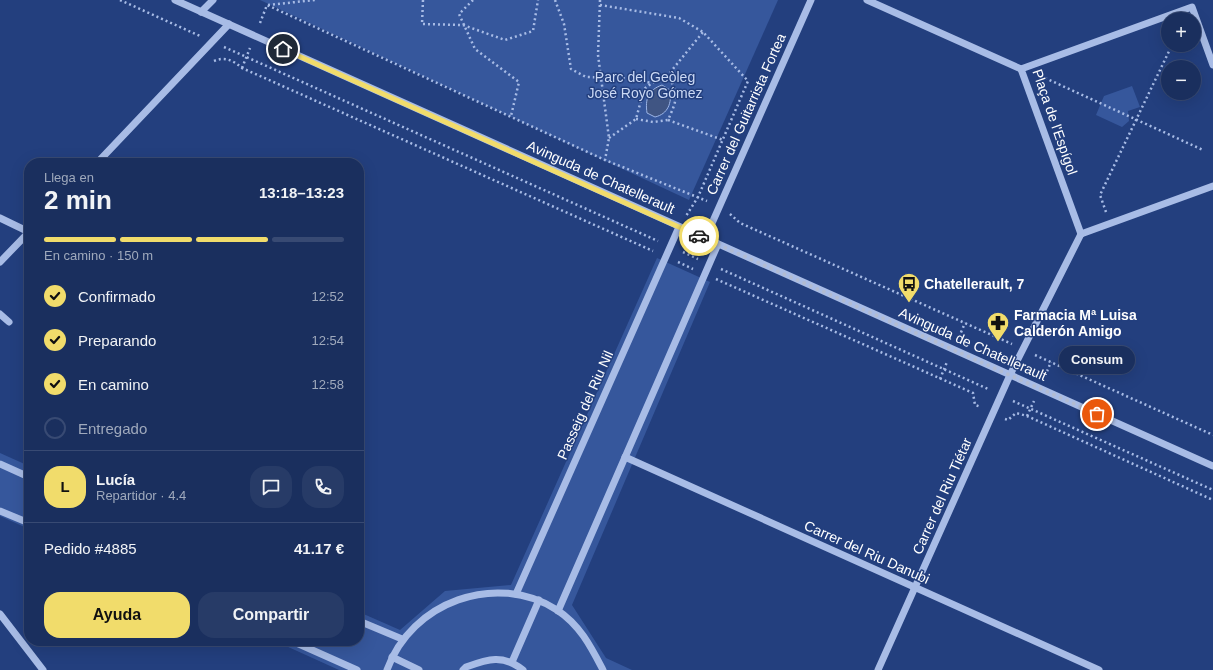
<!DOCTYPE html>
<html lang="es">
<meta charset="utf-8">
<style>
:root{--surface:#1a2f5e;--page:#273b67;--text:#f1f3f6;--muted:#9fa9bc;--line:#384a73;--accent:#f1dc6b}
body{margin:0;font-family:Arial,sans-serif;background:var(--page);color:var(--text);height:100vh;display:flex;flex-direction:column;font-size:15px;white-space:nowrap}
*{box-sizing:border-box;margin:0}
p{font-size:13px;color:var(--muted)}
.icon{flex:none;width:22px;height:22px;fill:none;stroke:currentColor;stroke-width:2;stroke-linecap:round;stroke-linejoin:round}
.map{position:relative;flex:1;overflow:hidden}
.details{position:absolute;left:24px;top:158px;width:340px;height:488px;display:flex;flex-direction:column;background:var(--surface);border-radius:16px;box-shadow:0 4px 16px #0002,0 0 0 1px var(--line)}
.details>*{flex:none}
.tools{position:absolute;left:1161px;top:12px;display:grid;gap:8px}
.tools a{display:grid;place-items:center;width:40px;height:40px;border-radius:50%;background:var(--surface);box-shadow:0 4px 16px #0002,0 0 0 1px var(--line);font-size:20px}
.pin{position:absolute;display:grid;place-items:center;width:34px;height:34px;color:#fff;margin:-17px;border:2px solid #fff;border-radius:50%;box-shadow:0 1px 4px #0007}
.courier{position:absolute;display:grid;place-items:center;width:40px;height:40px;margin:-20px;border:3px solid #f1dc6b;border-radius:50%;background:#fff;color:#222;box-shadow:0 1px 5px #0007}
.bubble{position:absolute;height:28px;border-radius:14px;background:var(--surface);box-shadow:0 4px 16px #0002,0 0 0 1px var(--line);font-size:13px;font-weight:700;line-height:28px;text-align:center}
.headline em{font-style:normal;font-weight:700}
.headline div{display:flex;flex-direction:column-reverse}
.headline{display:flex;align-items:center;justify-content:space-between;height:68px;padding:0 20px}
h1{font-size:26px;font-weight:700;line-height:30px}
.bar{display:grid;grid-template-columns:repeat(4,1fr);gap:6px 4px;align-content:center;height:48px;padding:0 20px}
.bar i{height:5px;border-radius:3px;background:var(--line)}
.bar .current{background:var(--accent)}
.bar p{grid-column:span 4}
.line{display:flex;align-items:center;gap:10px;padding:0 20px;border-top:1px solid var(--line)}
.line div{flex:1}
.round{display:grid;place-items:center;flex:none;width:42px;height:42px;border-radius:16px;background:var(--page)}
ol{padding:0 20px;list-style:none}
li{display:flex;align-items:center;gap:12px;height:44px}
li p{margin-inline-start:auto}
li .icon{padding:4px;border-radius:50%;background:var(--accent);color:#111;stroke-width:4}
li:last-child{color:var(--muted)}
li i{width:22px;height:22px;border:2px solid var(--line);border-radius:50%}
.action{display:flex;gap:8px;margin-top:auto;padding:8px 20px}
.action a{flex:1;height:46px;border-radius:16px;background:var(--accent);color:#111;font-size:16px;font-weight:700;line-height:46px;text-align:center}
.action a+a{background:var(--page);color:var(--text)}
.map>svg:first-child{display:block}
.green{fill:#36579c}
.water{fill:#405583;stroke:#9cb5e7}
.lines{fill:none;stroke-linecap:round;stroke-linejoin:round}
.path{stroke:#a8bce6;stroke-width:2.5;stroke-dasharray:2 3;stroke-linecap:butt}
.minor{stroke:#a8bce6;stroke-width:7}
.done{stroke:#b2bcd2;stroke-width:4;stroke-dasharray:0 7.2}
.route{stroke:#f1dc6b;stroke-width:5}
.labels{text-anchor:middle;stroke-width:3;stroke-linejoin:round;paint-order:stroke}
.park-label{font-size:14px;fill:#cbd9f5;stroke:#233f7e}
.street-label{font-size:14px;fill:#fff;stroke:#233f7e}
.poi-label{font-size:14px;font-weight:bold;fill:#fff;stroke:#233f7e;text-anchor:start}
</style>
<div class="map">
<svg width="1213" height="670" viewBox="0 0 1213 670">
<rect width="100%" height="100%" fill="#233f7e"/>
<!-- green -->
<g class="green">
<path d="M 260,0 L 778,0 L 689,200 Z"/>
<path d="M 1132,86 L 1140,107 L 1128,111 L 1129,121 L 1122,127 L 1096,115 L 1104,96 Z"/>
<path d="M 657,258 L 710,282 L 572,605 L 606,658 L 632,670 L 339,670 L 275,641 L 359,641 L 359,612 L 400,630 L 445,591 L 511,585 Z"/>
<path d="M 0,453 L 29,466 L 29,529 L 0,516 Z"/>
</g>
<!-- water -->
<path class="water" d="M 662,85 L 670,90 C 672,103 668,114 655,117 L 647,113 C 645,99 648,90 662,85 Z"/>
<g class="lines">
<!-- path -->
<g class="path">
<path d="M 120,0 L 200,36"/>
<path d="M 423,0 L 422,24 L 463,25 L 505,40 L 533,31 L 538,0"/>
<path d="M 473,0 L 459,14 L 475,49 L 519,82 L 511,116"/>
<path d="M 555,0 L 564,24 L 571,69 L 586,77 L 623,78 L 652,83"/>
<path d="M 600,0 L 598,55 L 609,138 L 605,160"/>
<path d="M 268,5 L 315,0"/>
<path d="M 600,5 L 679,18 L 703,32 L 748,81 L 698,197 L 686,216"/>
<path d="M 260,23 L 267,5 L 605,160 L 707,201"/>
<path d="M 224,47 L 658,241"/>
<path d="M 214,61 C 225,56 234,61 242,68 L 653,251"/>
<path d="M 242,68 L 250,48"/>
<path d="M 1045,78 L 1203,150"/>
<path d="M 636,119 L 653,122 L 668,120 C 677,100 679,95 668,75"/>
<path d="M 668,120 L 723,140"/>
<path d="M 609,138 L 636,119 L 644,89 L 652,83 L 668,75 L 703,32"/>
<path d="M 1106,212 L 1100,195 L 1172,45"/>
<path d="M 730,214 L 740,223 L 1012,344"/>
<path d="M 683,252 L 698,259"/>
<path d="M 678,262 L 693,269"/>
<path d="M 721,269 L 988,389"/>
<path d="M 716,279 L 973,393 L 975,405 L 981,407"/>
<path d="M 959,337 L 965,323"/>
<path d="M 1035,355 L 1213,435"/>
<path d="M 1045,376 L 1051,362"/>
<path d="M 940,379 L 947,362"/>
<path d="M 1013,401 L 1213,490"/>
<path d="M 1027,416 L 1034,401"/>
<path d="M 1005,419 L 1008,420 L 1016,413 L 1027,416 L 1213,500"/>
</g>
<!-- minor -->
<g class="minor">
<path d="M 175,0 L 1213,466"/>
<path d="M 867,0 L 1021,69"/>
<path d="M 201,12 L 213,0"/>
<path d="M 97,163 L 229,24"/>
<path d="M 0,218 L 29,232"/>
<path d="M 1081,234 L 1021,69 L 1192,7 L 1213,65"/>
<path d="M 1081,234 L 1213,186"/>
<path d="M 705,239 L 811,0"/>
<path d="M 0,262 L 29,232"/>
<path d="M 0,314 L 9,322"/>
<path d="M 625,457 L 1099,670"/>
<path d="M 0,464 L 29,477"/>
<path d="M 0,511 L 29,523"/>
<path d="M 516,594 L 679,227"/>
<path d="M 558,611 L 718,244"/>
<path d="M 0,614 L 43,670"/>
<path d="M 359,621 L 402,639"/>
<path d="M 292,641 L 357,670"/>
<path d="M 392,657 L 419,670"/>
<path d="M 512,662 L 539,600"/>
<path d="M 387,670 C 411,602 496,571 557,610 C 580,625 591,647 603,670"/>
<path d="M 463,670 L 466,667 C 488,659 503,654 523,670"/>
<path d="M 878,670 L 1010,375 L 1081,234"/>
</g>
</g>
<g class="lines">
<!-- done -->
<path class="done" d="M 699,236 L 1097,414"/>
<!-- route -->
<path class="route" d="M 283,49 L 699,236"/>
</g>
<!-- icons -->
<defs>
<g id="bus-pin" transform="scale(1.15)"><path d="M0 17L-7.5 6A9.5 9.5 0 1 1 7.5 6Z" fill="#f1dc6b" stroke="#233f7e"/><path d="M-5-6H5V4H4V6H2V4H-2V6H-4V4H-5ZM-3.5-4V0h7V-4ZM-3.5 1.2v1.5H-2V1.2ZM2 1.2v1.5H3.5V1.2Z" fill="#111"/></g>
<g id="pharmacy-pin" transform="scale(1.15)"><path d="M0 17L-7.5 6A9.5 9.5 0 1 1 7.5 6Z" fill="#f1dc6b" stroke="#233f7e"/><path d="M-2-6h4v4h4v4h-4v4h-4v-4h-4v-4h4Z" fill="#111"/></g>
</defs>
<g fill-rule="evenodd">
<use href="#bus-pin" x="909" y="284"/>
<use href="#pharmacy-pin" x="998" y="323"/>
</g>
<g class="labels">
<!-- park labels -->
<g class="park-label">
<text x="645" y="82">Parc del Geòleg<tspan x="645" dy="16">José Royo Gómez</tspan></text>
</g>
<!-- street labels -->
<g class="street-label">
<text transform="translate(746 114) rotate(-66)" y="5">Carrer del Guitarrista Fortea</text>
<text transform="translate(1055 122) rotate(71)" y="5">Plaça de l'Espígol</text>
<text transform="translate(601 177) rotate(24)" y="5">Avinguda de Chatellerault</text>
<text transform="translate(973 344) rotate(24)" y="5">Avinguda de Chatellerault</text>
<text transform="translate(585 405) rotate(-66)" y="5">Passeig del Riu Nil</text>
<text transform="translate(942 496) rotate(-66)" y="5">Carrer del Riu Tiétar</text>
<text transform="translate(867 552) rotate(24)" y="5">Carrer del Riu Danubi</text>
</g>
<!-- poi labels -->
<g class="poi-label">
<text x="924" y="289">Chatellerault, 7</text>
<text x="1014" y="320">Farmacia Mª Luisa<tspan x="1014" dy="16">Calderón Amigo</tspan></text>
</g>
</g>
</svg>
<div class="tools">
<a>+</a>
<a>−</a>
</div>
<div class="pin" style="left:1097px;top:414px;background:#ea580c"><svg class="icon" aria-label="bag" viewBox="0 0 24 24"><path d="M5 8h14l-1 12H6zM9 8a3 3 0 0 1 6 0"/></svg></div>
<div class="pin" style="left:283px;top:49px;background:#1f2937"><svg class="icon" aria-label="home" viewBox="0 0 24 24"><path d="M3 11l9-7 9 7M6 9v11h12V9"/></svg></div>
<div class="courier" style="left:699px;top:236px"><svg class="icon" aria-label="car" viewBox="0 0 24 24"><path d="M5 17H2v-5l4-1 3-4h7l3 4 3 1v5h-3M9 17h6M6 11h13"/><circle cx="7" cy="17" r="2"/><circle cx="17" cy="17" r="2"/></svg></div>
<div class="bubble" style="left:1059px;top:346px;width:76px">Consum</div>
<section class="details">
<div class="headline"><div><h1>2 min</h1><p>Llega en</p></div><em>13:18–13:23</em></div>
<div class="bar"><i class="current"></i><i class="current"></i><i class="current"></i><i></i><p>En camino · 150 m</p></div>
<ol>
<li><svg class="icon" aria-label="check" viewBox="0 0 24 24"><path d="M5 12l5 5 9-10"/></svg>Confirmado<p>12:52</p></li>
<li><svg class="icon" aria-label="check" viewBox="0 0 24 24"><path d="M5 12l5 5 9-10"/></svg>Preparando<p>12:54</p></li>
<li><svg class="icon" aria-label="check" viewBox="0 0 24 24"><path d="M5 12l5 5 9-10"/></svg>En camino<p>12:58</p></li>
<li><i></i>Entregado</li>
</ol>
<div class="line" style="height:72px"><b class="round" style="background:var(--accent);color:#111">L</b><div><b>Lucía</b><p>Repartidor · 4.4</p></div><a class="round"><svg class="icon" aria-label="chat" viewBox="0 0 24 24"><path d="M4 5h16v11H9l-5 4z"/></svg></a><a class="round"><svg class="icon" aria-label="phone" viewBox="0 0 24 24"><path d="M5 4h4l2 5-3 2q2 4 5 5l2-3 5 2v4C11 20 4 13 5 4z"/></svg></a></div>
<div class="line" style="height:52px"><div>Pedido #4885</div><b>41.17 €</b></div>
<div class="action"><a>Ayuda</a><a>Compartir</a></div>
</section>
</div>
